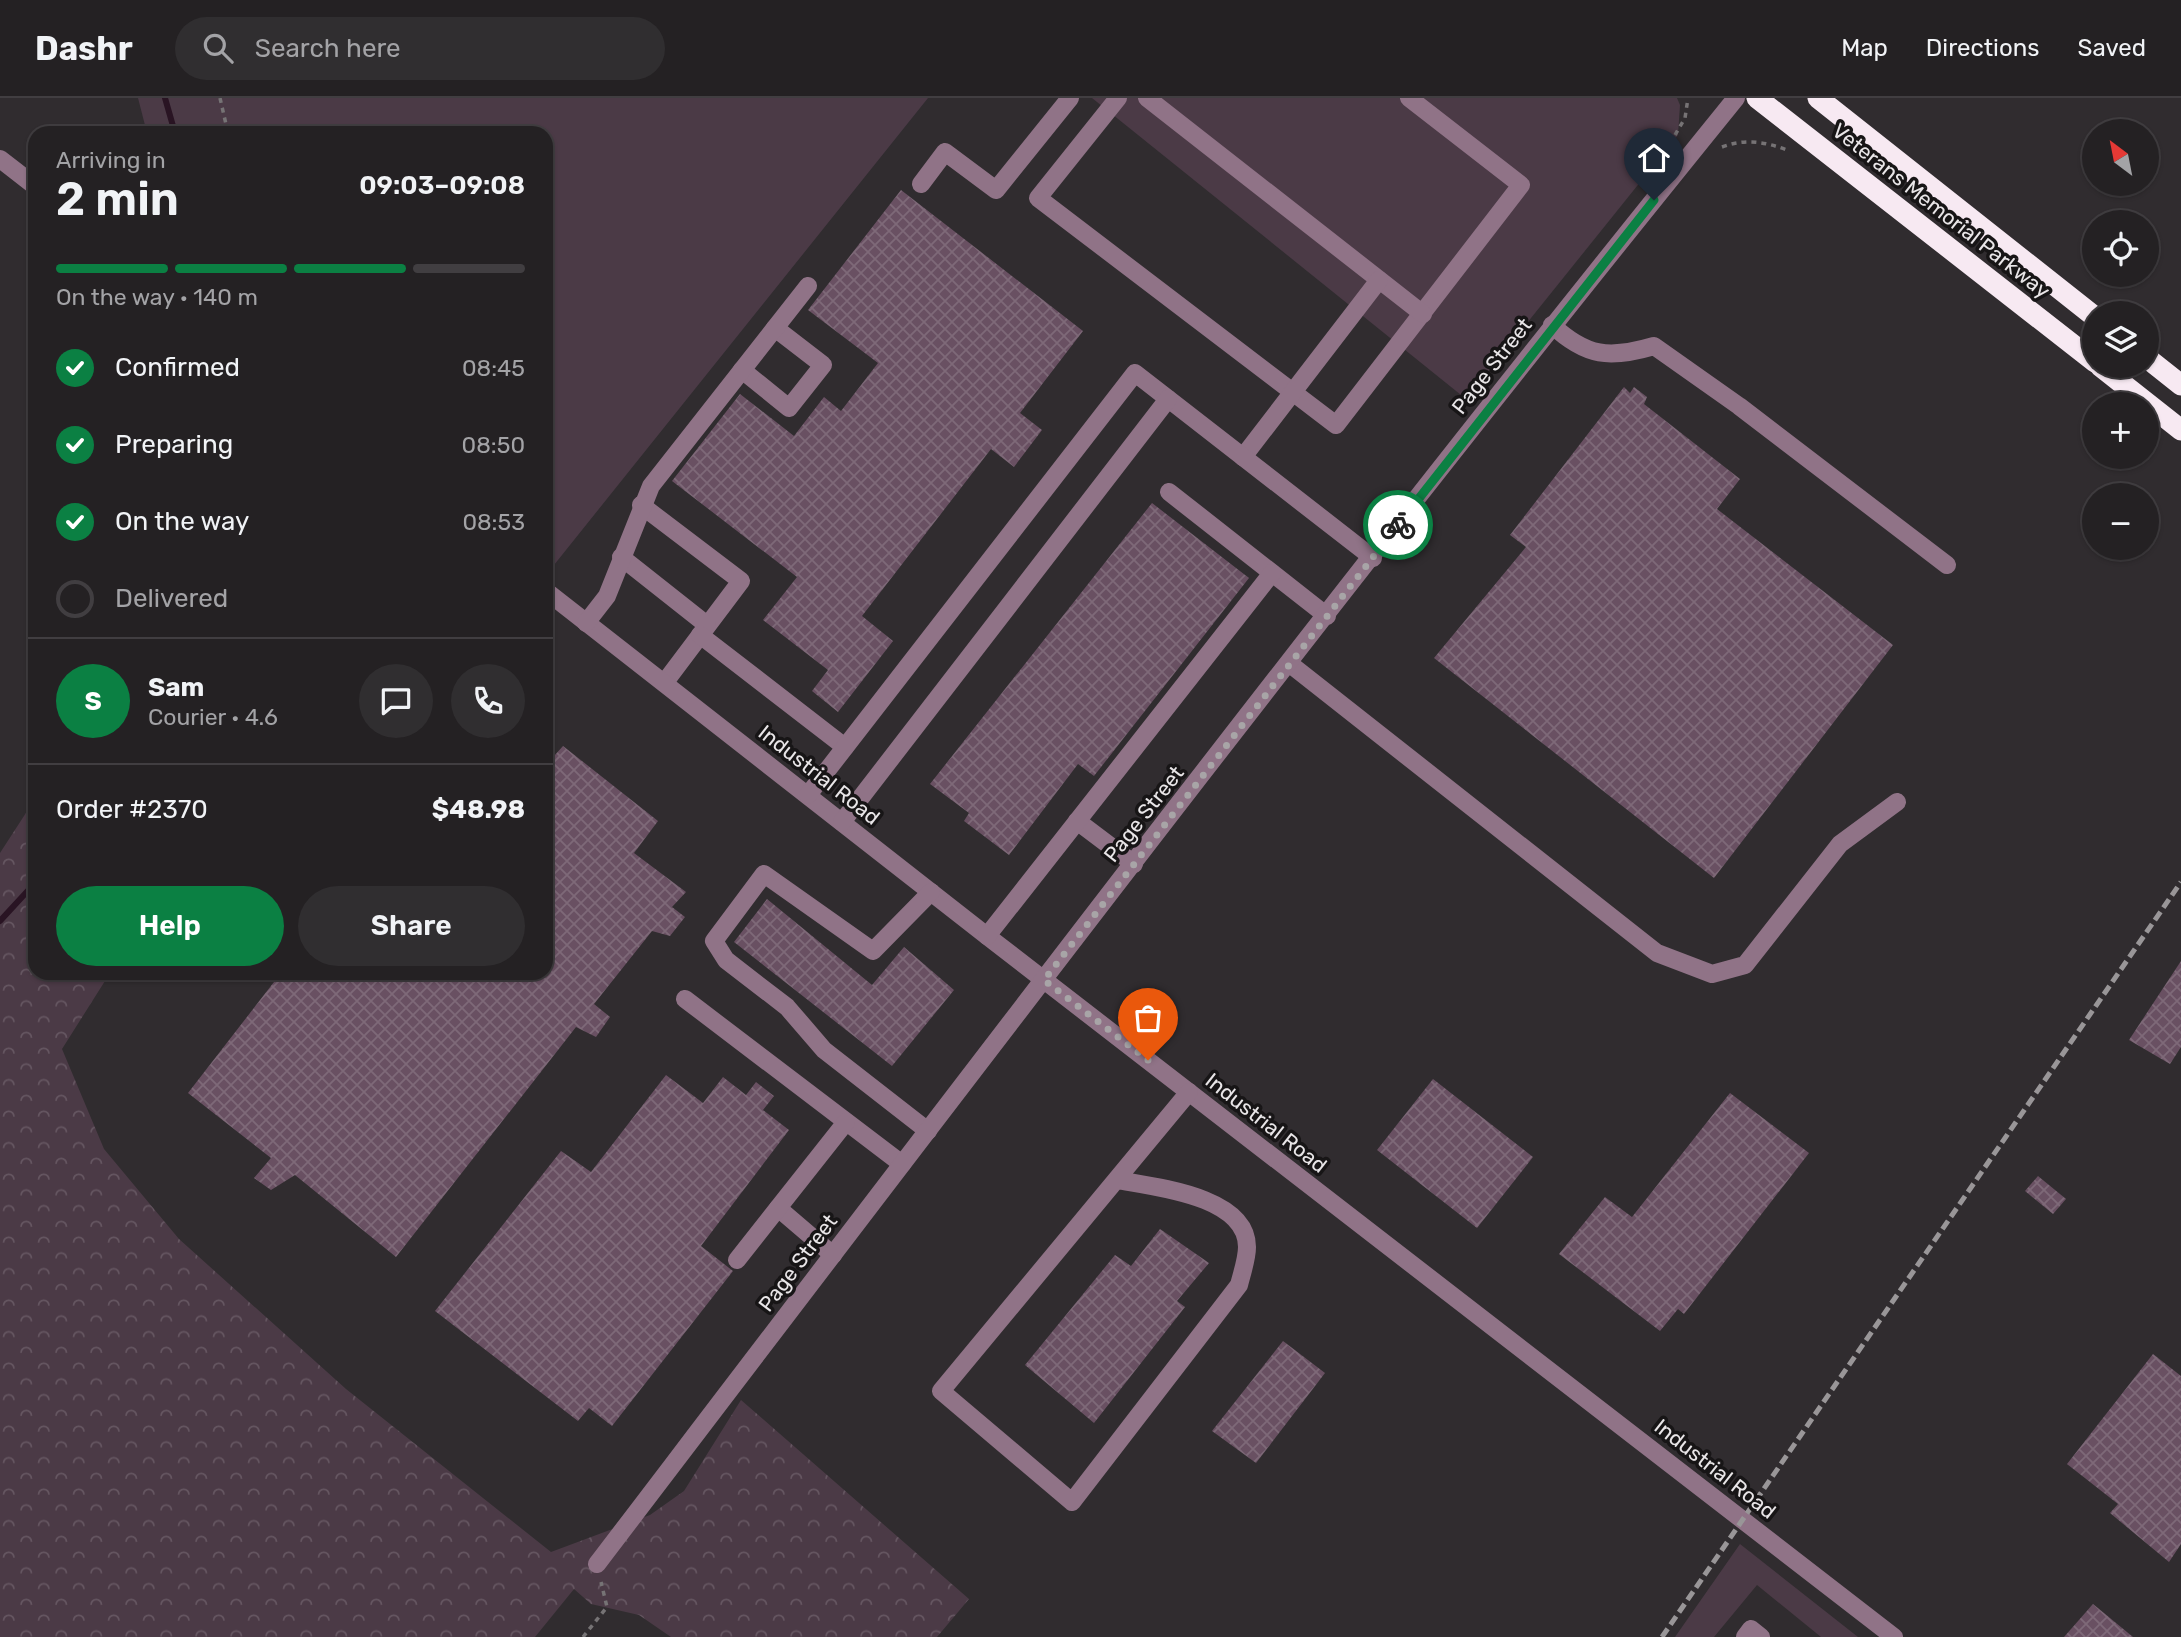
<!DOCTYPE html>
<meta charset="utf-8">
<style>
:root{--surface:#242123;--page:#302e30;--text:#f1f3f6;--muted:#a3a3a6;--line:#413e41;--accent:#0b8043}
body{margin:0;font-family:Rubik,sans-serif;background:var(--page);color:var(--text);height:100vh;display:flex;flex-direction:column;font-size:26px;white-space:nowrap}
*{box-sizing:border-box;margin:0}
p{font-size:23px;color:var(--muted)}
.icon{flex:none;width:38px;height:38px;fill:none;stroke:currentColor;stroke-width:2;stroke-linecap:round;stroke-linejoin:round}
.map{position:relative;flex:1;overflow:hidden}
.drawer{position:absolute;left:28px;top:28px;width:525px;height:854px;display:flex;flex-direction:column;background:var(--surface);border-radius:21px;box-shadow:0 2px 5px #0004,0 0 0 2px var(--line)}
.drawer>*{flex:none}
.needle{width:46px;rotate:328deg}
.controls{position:absolute;left:2082px;top:21px;display:grid;gap:14px}
.controls a{display:grid;place-items:center;width:77px;height:77px;border-radius:50%;background:var(--surface);box-shadow:0 2px 5px #0004,0 0 0 2px var(--line);font-size:35px}
.pin{position:absolute;display:grid;place-items:center;width:60px;height:60px;color:#fff;margin:-72px -30px;border-radius:50% 50% 50% 0;rotate:-45deg;box-shadow:0 0 7px #0007}
.pin .icon{rotate:45deg}
.courier{position:absolute;display:grid;place-items:center;width:70px;height:70px;margin:-35px;border:5px solid #0b8043;border-radius:50%;background:#fff;color:#222;box-shadow:0 2px 9px #0007}
.summary em{font-style:normal;font-weight:600}
.summary div{display:flex;flex-direction:column-reverse}
.summary{display:flex;align-items:center;justify-content:space-between;height:119px;padding:0 28px}
h1{font-size:46px;font-weight:600;line-height:52px}
.bar{display:grid;grid-template-columns:repeat(4,1fr);gap:10px 7px;align-content:center;height:84px;padding:0 28px}
.bar i{height:9px;border-radius:5px;background:var(--line)}
.bar .on{background:var(--accent)}
.bar p{grid-column:span 4}
.line{display:flex;align-items:center;gap:18px;padding:0 28px;border-top:2px solid var(--line)}
.line div{flex:1}
.round{display:grid;place-items:center;flex:none;width:74px;height:74px;border-radius:37px;background:var(--page)}
ol{padding:0 28px;list-style:none}
li{display:flex;align-items:center;gap:21px;height:77px}
li p{margin-inline-start:auto}
li .icon{padding:7px;border-radius:50%;background:var(--accent);color:#fff;stroke-width:4}
li:last-child{color:var(--muted)}
li i{width:38px;height:38px;border:4px solid var(--line);border-radius:50%}
.button{display:flex;gap:14px;margin-top:auto;padding:14px 28px}
.button a{flex:1;height:80px;border-radius:42px;background:var(--accent);color:#fff;font-size:28px;font-weight:600;line-height:80px;text-align:center}
.button a+a{background:var(--page);color:var(--text)}
header{display:flex;align-items:center;gap:42px;box-sizing:border-box;height:98px;padding:0 35px;background:var(--surface);border-bottom:2px solid var(--line)}
header strong{font-size:33px}
nav{display:flex;gap:38px;margin-inline-start:auto;font-size:24px}
.search{width:490px;height:63px;background:var(--page);display:flex;align-items:center;gap:18px;box-sizing:border-box;padding:0 24px;border-radius:38px;color:var(--muted);font-size:26px}
.map>svg:first-child{display:block}
.grass{fill:#4b3a46}
.forest{fill:url(#forest-crowns)}
.lines{fill:none;stroke-linecap:round;stroke-linejoin:round}
.stream{stroke:#291423;stroke-width:6}
.building{fill:url(#building-cross-hatch)}
.path{stroke:#767375;stroke-width:3.5;stroke-dasharray:5 5;stroke-linecap:butt}
.minor{stroke:#907387;stroke-width:18}
.highway{stroke:#f7e9f2;stroke-width:21}
.rail{stroke:#999698;stroke-width:5;stroke-dasharray:10 5;stroke-linecap:butt}
.done{stroke:#a8a5a7;stroke-width:7;stroke-dasharray:0 12.6}
.route{stroke:#0b8043;stroke-width:9}
.labels{text-anchor:middle;stroke-width:7;stroke-linejoin:round;paint-order:stroke}
.street-label{font-size:21px;fill:#e9e6e8;stroke:#171516}
</style>
<header>
<strong>Dashr</strong>
<div class="search"><svg class="icon" aria-label="search" viewBox="0 0 24 24"><circle cx="10" cy="10" r="6"/><path d="M15 15l6 6"/></svg>Search here</div>
<nav><a>Map</a><a>Directions</a><a>Saved</a></nav>
</header>
<div class="map">
<svg width="2181" height="1539" viewBox="0 0 2181 1539">
<defs>
<pattern id="forest-crowns" width="20" height="18" patternUnits="userSpaceOnUse" patternTransform="scale(1.75)"><rect width="20" height="18" fill="#4b3a46"/><path d="M2 6a3 3 0 1 1 6 0M12 15a3 3 0 1 1 6 0" fill="none" stroke="#655661"/></pattern>
<pattern id="building-cross-hatch" width="8" height="8" patternUnits="userSpaceOnUse" patternTransform="scale(1.75)"><rect width="8" height="8" fill="#695062"/><path d="M0 0l8 8M0 8l8-8" fill="none" stroke="#7e6978"/></pattern>
</defs>
<rect width="100%" height="100%" fill="#302c2f"/>
<!-- grass -->
<g class="grass">
<path d="M 138,0 L 928,0 L 554,467 L 546,461 L 546,35 L 147,35 Z"/>
<path d="M 1092,0 L 1677,0 L 1680,7 L 1678,37 L 1466,301 Z"/>
<path d="M 1740,1446 L 1858,1539 L 1821,1539 L 1757,1487 L 1714,1539 L 1675,1539 Z"/>
</g>
<!-- forest -->
<path class="forest" d="M 35,701 L 35,875 L 110,875 L 62,951 L 104,1051 L 179,1141 L 346,1291 L 551,1454 L 650,1417 L 684,1393 L 741,1302 L 969,1501 L 937,1539 L 671,1539 L 639,1517 L 591,1506 L 574,1491 L 535,1539 L 0,1539 L 0,755 Z"/>
<g class="lines">
<!-- stream -->
<g class="stream">
<path d="M 165,0 L 175,35"/>
<path d="M 0,823 L 35,785"/>
</g>
</g>
<!-- building -->
<g class="building">
<path d="M 901,92 L 1083,233 L 1020,315 L 1042,332 L 1014,369 L 991,351 L 862,518 L 893,543 L 838,614 L 812,593 L 828,572 L 763,522 L 797,479 L 672,383 L 740,296 L 794,338 L 824,299 L 841,313 L 878,265 L 808,212 Z"/>
<path d="M 1624,289 L 1630,295 L 1634,289 L 1647,299 L 1644,306 L 1740,381 L 1717,411 L 1893,547 L 1714,780 L 1434,560 L 1526,449 L 1510,437 Z"/>
<path d="M 1152,405 L 1249,480 L 1094,678 L 1078,666 L 1009,757 L 964,723 L 969,715 L 930,686 Z"/>
<path d="M 563,648 L 658,723 L 634,755 L 686,794 L 672,809 L 685,819 L 670,838 L 652,833 L 594,906 L 610,919 L 596,939 L 576,929 L 396,1159 L 295,1077 L 271,1092 L 254,1080 L 271,1060 L 188,995 L 281,875 L 546,875 L 546,667 Z"/>
<path d="M 767,801 L 872,887 L 904,849 L 954,892 L 892,968 L 734,844 Z"/>
<path d="M 2181,863 L 2181,949 L 2170,966 L 2129,942 Z"/>
<path d="M 666,977 L 703,1005 L 723,979 L 746,997 L 756,984 L 774,998 L 763,1012 L 789,1032 L 701,1148 L 733,1173 L 612,1328 L 589,1310 L 578,1323 L 435,1213 L 561,1053 L 591,1074 Z"/>
<path d="M 1433,981 L 1533,1059 L 1477,1130 L 1377,1052 Z"/>
<path d="M 1730,995 L 1809,1055 L 1684,1216 L 1678,1211 L 1660,1233 L 1559,1156 L 1605,1099 L 1632,1119 Z"/>
<path d="M 2038,1078 L 2066,1101 L 2053,1116 L 2025,1093 Z"/>
<path d="M 1160,1131 L 1209,1165 L 1177,1203 L 1185,1209 L 1094,1325 L 1025,1267 L 1115,1157 L 1131,1168 Z"/>
<path d="M 1283,1243 L 1325,1275 L 1256,1365 L 1212,1333 Z"/>
<path d="M 2153,1256 L 2181,1278 L 2181,1446 L 2169,1464 L 2110,1415 L 2118,1406 L 2067,1366 Z"/>
<path d="M 2093,1506 L 2133,1539 L 2064,1539 Z"/>
</g>
<g class="lines">
<!-- path -->
<g class="path">
<path d="M 220,0 L 228,35"/>
<path d="M 1675,37 L 1685,20 L 1688,0"/>
<path d="M 1722,49 C 1746,40 1766,44 1790,53"/>
<path d="M 583,1539 L 607,1509 L 601,1484"/>
</g>
<!-- minor -->
<g class="minor">
<path d="M 1118,0 L 1038,100 L 1336,327 L 1521,87 L 1409,0"/>
<path d="M 1147,0 L 1423,216"/>
<path d="M 0,61 L 35,88"/>
<path d="M 921,86 L 945,54 L 996,92 L 1070,0"/>
<path d="M 1552,227 C 1586,259 1610,261 1654,248 L 1739,308 L 1947,467"/>
<path d="M 742,272 L 789,310 L 823,267 L 775,230"/>
<path d="M 1243,359 L 1379,182"/>
<path d="M 1169,394 L 1327,518"/>
<path d="M 641,407 L 741,483 L 665,584"/>
<path d="M 621,459 L 707,527"/>
<path d="M 546,493 L 987,838 L 1894,1539"/>
<path d="M 586,525 L 607,498 L 651,388 L 808,188"/>
<path d="M 700,537 L 845,649"/>
<path d="M 1290,566 L 1657,855 L 1712,876 L 1745,867 L 1840,746 L 1897,704"/>
<path d="M 808,697 L 1135,275 L 1373,460"/>
<path d="M 1077,723 L 1134,766"/>
<path d="M 842,724 L 1168,301"/>
<path d="M 987,838 L 1272,475"/>
<path d="M 685,901 L 902,1066"/>
<path d="M 928,1033 L 824,952 L 787,909 L 726,862 L 714,843 L 764,776 L 873,853 L 931,794"/>
<path d="M 1117,1082 C 1155,1089 1247,1098 1247,1149 C 1247,1161 1242,1175 1239,1187 L 1072,1404 L 941,1293 L 1189,994"/>
<path d="M 778,1110 L 833,1157"/>
<path d="M 737,1162 L 846,1024"/>
<path d="M 597,1466 C 972,974 1346,481 1736,0"/>
<path d="M 1745,1539 L 1751,1531 L 1761,1539"/>
</g>
<!-- highway -->
<g class="highway">
<path d="M 1757,0 L 2095,264"/>
<path d="M 1818,0 L 2095,219"/>
<path d="M 2147,260 L 2181,287"/>
<path d="M 2100,268 L 2181,332"/>
</g>
<!-- rail -->
<path class="rail" d="M 1662,1539 L 2181,784"/>
</g>
<g class="lines">
<!-- done -->
<path class="done" d="M 1148,962 L 1044,882 L 1398,427"/>
<!-- route -->
<path class="route" d="M 1398,427 L 1654,102"/>
</g>
<g class="labels">
<!-- street labels -->
<g class="street-label">
<text transform="translate(1941 113) rotate(38)" y="7">Veterans Memorial Parkway</text>
<text transform="translate(1492 268) rotate(-52)" y="7">Page Street</text>
<text transform="translate(819 677) rotate(38)" y="7">Industrial Road</text>
<text transform="translate(1144 716) rotate(-52)" y="7">Page Street</text>
<text transform="translate(1266 1025) rotate(38)" y="7">Industrial Road</text>
<text transform="translate(798 1165) rotate(-53)" y="7">Page Street</text>
<text transform="translate(1715 1371) rotate(38)" y="7">Industrial Road</text>
</g>
</g>
</svg>
<div class="controls">
<a><svg class="needle" viewBox="-14 -14 28 28"><path d="M0-13l5 13h-10z" fill="#e53935"/><path d="M0 13l5-13h-10z" fill="#a3a3a6"/></svg></a>
<a><svg class="icon" aria-label="locate" viewBox="0 0 24 24"><circle cx="12" cy="12" r="6"/><path d="M12 2v4M12 18v4M2 12h4M18 12h4"/></svg></a>
<a><svg class="icon" aria-label="layers" viewBox="0 0 24 24"><path d="M12 4l9 5-9 5-9-5zM3 14l9 5 9-5"/></svg></a>
<a>+</a>
<a>−</a>
</div>
<div class="pin" style="left:1148px;top:962px;background:#ea580c"><svg class="icon" aria-label="bag" viewBox="0 0 24 24"><path d="M5 8h14l-1 12H6zM9 8a3 3 0 0 1 6 0"/></svg></div>
<div class="pin" style="left:1654px;top:102px;background:#1f2937"><svg class="icon" aria-label="home" viewBox="0 0 24 24"><path d="M3 11l9-7 9 7M6 9v11h12V9"/></svg></div>
<div class="courier" style="left:1398px;top:427px"><svg class="icon" aria-label="bike" viewBox="0 0 24 24"><circle cx="6" cy="16" r="4"/><circle cx="18" cy="16" r="4"/><path d="M6 16l4-8h5l3 8M10 8l3 8H6M13 5h3"/></svg></div>
<section class="drawer">
<div class="summary"><div><h1>2 min</h1><p>Arriving in</p></div><em>09:03–09:08</em></div>
<div class="bar"><i class="on"></i><i class="on"></i><i class="on"></i><i></i><p>On the way · 140 m</p></div>
<ol>
<li><svg class="icon" aria-label="check" viewBox="0 0 24 24"><path d="M5 12l5 5 9-10"/></svg>Confirmed<p>08:45</p></li>
<li><svg class="icon" aria-label="check" viewBox="0 0 24 24"><path d="M5 12l5 5 9-10"/></svg>Preparing<p>08:50</p></li>
<li><svg class="icon" aria-label="check" viewBox="0 0 24 24"><path d="M5 12l5 5 9-10"/></svg>On the way<p>08:53</p></li>
<li><i></i>Delivered</li>
</ol>
<div class="line" style="height:126px"><b class="round" style="background:var(--accent);color:#fff">S</b><div><b>Sam</b><p>Courier · 4.6</p></div><a class="round"><svg class="icon" aria-label="chat" viewBox="0 0 24 24"><path d="M4 5h16v11H9l-5 4z"/></svg></a><a class="round"><svg class="icon" aria-label="phone" viewBox="0 0 24 24"><path d="M5 4h4l2 5-3 2q2 4 5 5l2-3 5 2v4C11 20 4 13 5 4z"/></svg></a></div>
<div class="line" style="height:91px"><div>Order #2370</div><b>$48.98</b></div>
<div class="button"><a>Help</a><a>Share</a></div>
</section>
</div>
